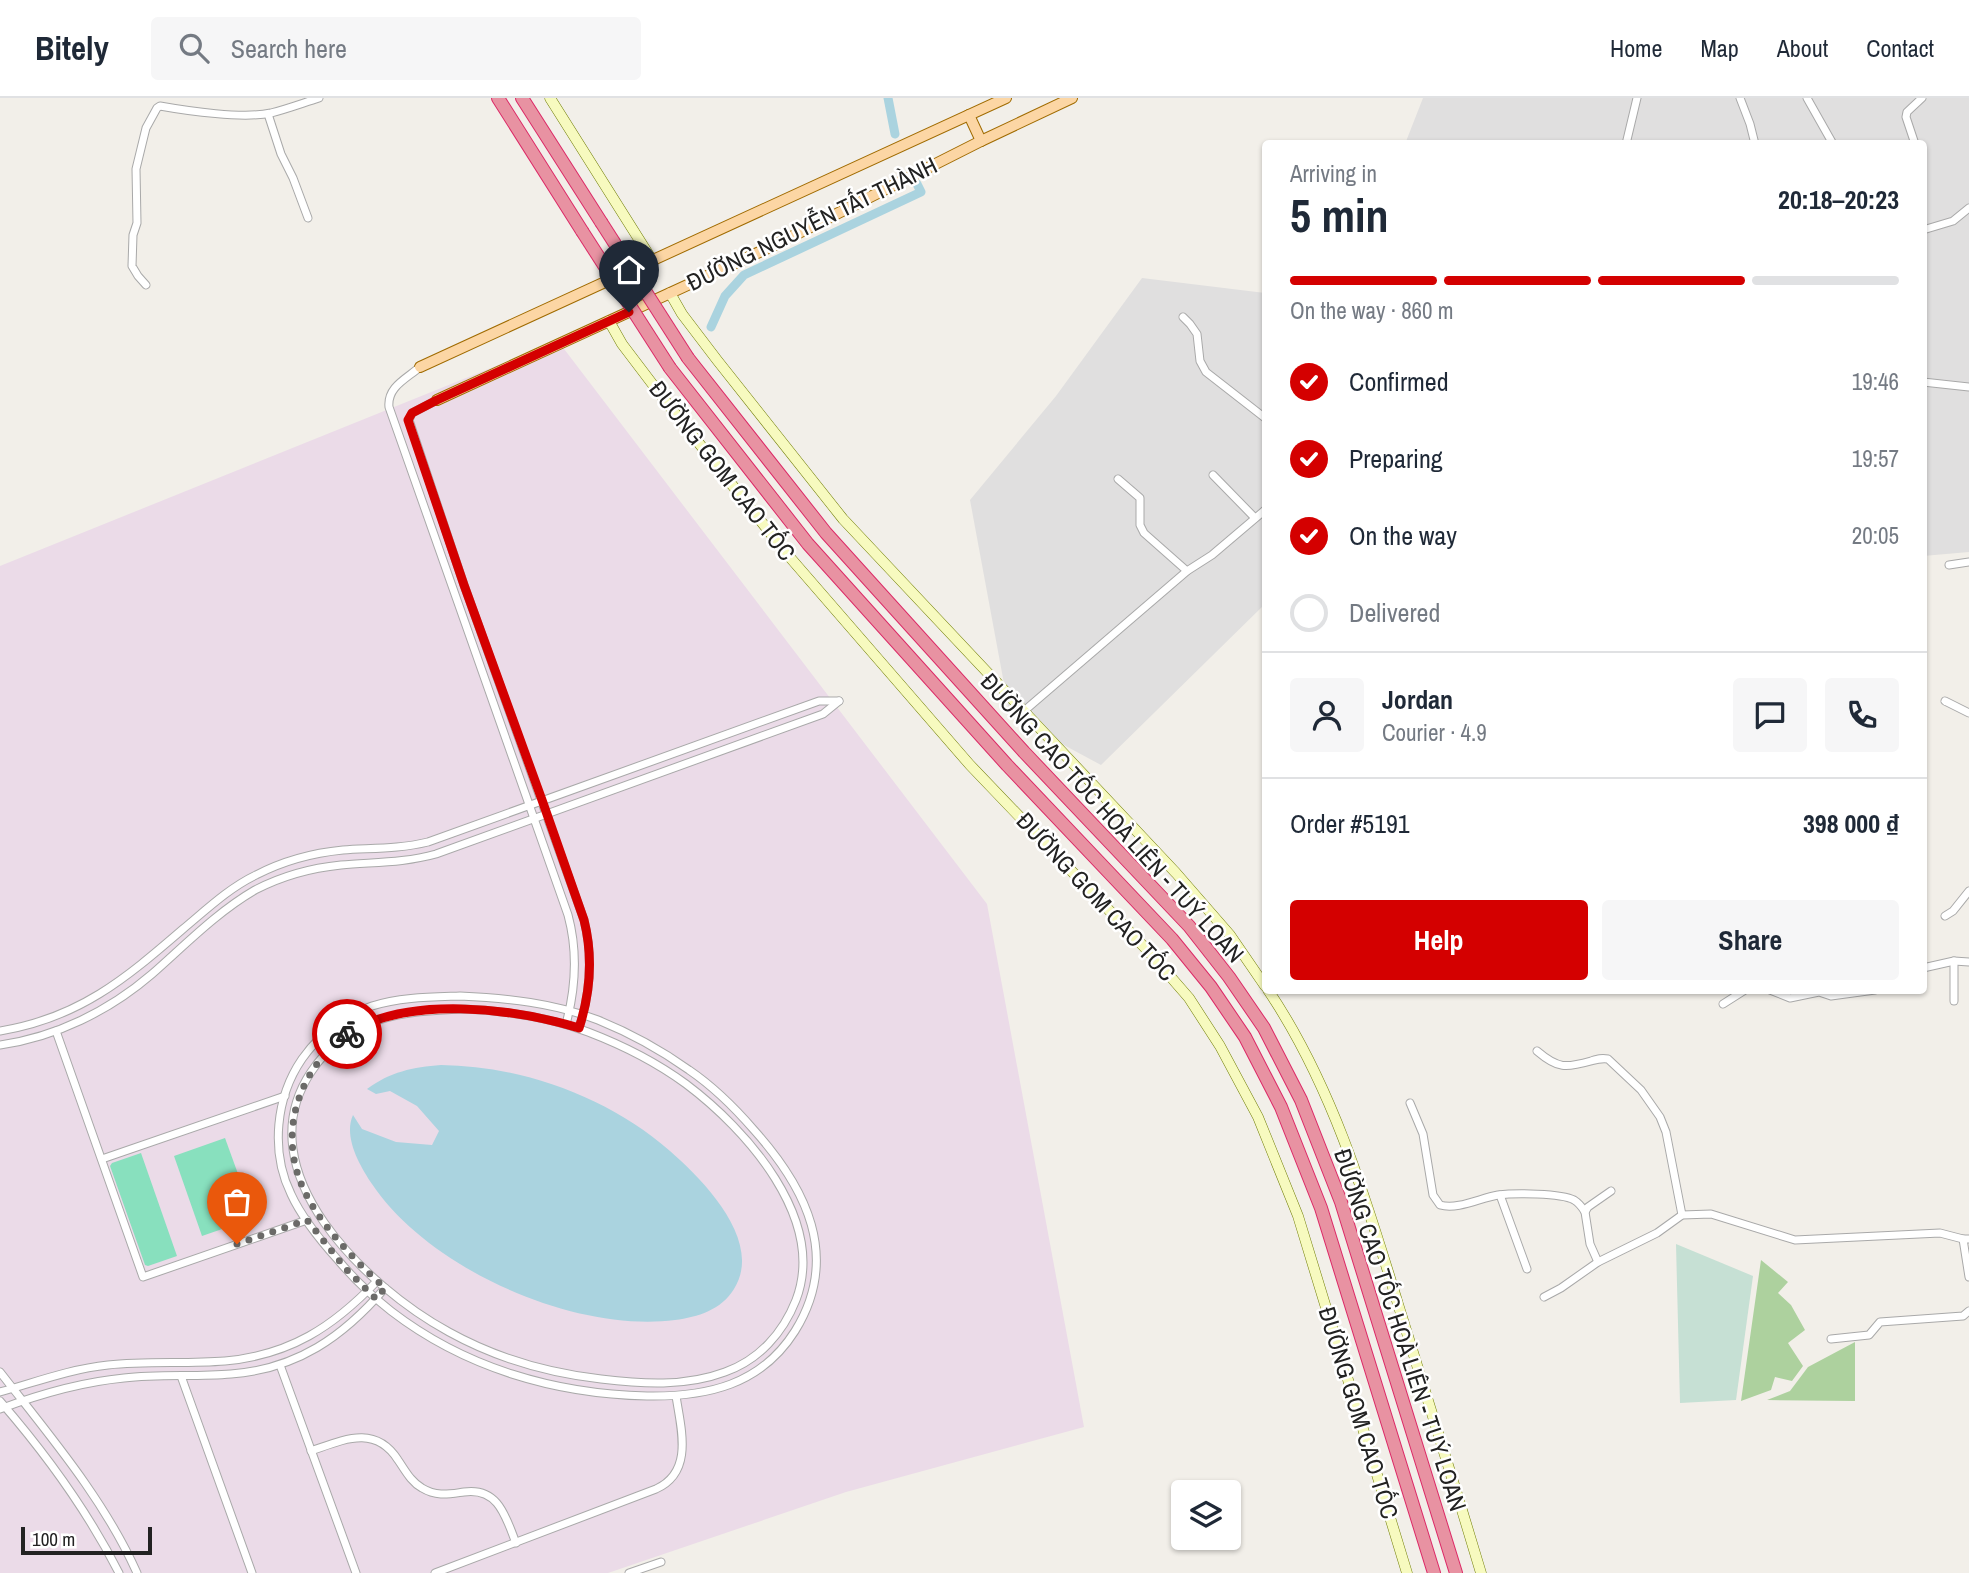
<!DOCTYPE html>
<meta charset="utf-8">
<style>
:root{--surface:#fff;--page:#f6f6f7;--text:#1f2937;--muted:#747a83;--line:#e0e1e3;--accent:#d40000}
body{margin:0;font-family:"Archivo Narrow",sans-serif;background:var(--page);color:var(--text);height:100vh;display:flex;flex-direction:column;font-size:26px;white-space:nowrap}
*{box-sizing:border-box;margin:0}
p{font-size:23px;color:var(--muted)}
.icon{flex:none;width:38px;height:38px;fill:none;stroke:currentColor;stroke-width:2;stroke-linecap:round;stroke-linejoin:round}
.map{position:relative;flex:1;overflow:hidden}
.sheet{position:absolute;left:1262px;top:42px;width:665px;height:854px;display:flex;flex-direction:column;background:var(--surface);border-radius:7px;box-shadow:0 2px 5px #0004}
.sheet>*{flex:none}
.tools{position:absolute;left:1171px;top:1382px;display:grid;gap:14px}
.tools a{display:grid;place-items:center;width:70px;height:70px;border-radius:7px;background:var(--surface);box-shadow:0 2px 5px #0004;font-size:35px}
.scale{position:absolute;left:21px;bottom:18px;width:131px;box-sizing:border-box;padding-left:7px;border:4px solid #222;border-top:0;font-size:19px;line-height:24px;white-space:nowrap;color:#222;-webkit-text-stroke:5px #fff;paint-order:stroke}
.pin{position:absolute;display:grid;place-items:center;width:60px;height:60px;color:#fff;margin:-72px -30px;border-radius:50% 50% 50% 0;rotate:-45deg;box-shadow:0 0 7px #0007}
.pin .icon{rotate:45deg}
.courier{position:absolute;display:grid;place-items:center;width:70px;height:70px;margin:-35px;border:5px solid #d40000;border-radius:50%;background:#fff;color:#222;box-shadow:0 2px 9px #0007}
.head em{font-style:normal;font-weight:700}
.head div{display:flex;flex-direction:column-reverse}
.head{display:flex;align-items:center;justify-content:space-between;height:119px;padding:0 28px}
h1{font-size:46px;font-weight:700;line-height:52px}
.bar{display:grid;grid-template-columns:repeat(4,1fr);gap:10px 7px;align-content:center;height:84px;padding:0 28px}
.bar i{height:9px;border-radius:5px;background:var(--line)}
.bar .selected{background:var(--accent)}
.bar p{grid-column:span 4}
.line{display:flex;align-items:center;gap:18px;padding:0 28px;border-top:2px solid var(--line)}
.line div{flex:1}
.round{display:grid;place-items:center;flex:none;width:74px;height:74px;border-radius:7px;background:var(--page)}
ol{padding:0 28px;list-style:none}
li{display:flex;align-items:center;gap:21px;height:77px}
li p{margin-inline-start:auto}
li .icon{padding:7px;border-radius:50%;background:var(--accent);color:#fff;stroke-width:4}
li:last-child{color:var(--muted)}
li i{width:38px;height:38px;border:4px solid var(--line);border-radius:50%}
.primary-button{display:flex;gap:14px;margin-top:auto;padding:14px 28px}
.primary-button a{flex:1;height:80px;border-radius:7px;background:var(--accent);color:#fff;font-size:28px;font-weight:700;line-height:80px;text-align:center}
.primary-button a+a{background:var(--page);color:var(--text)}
header{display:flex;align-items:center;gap:42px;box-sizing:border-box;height:98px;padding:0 35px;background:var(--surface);border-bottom:2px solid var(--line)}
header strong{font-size:33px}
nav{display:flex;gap:38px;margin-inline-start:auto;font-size:24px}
.search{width:490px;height:63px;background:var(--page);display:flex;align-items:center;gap:18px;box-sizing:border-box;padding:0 24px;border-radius:7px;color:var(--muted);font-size:26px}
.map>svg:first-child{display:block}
.residential{fill:#e0dfdf}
.industrial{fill:#ebdbe8}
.forest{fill:#add19e}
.wetland{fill:#c6e0d4}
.pitch{fill:#88e0be}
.water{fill:#aad3df}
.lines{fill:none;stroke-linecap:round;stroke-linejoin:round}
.canal{stroke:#aad3df;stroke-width:9}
.minor-casing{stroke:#a9a9a9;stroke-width:9}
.secondary-casing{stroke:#707d05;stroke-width:11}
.primary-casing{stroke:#a06b00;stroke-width:12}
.motorway-casing{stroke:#dc2a67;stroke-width:14}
.minor{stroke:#fff;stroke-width:7}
.secondary{stroke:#f7fabf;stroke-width:10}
.primary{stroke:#fcd6a4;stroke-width:10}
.motorway{stroke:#e892a2;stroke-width:12}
.motorway-bridge-casing{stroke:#dc2a67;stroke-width:14;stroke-linecap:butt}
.motorway-bridge{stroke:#e892a2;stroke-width:12}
.done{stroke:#6b6a68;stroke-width:7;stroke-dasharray:0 12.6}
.route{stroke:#d40000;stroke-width:9}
.labels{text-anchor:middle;stroke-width:5;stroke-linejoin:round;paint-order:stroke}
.street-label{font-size:24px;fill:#222;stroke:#fff}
</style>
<header>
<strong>Bitely</strong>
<div class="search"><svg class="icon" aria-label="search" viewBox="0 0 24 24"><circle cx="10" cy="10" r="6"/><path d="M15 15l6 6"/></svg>Search here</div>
<nav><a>Home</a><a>Map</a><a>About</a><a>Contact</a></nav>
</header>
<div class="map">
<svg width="1969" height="1475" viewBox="0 0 1969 1475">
<rect width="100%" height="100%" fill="#f2efe9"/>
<!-- residential -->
<g class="residential">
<path d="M 1423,0 L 1969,0 L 1969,454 L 1923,458 L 1923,46 L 1405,46 Z"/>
<path d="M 1142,180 L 1265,195 L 1265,506 L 1101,667 L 1010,618 L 970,402 L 1056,298 Z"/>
</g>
<!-- industrial -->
<path class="industrial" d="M 558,243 L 987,806 L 1084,1329 L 846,1394 L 608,1475 L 0,1475 L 0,468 Z"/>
<!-- forest -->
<g class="forest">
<path d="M 1761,1162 L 1788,1184 L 1778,1195 L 1791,1207 L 1805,1232 L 1788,1245 L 1803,1268 L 1792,1283 L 1775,1279 L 1771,1292 L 1741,1303 Z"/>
<path d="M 1855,1244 L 1855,1303 L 1767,1302 L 1790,1293 L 1808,1269 Z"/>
</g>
<!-- wetland -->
<path class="wetland" d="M 1676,1146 L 1753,1178 L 1736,1302 L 1680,1305 Z"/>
<!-- pitch -->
<g class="pitch">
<path d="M 225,1040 L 254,1120 L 202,1138 L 174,1058 Z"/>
<path d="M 141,1055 L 177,1158 L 148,1168 L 145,1167 L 110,1068 L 112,1065 Z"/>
</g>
<!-- water -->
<path class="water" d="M 441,967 C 523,968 608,999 670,1053 C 703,1082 764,1143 734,1191 C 721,1212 698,1219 675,1222 C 574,1235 429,1171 372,1086 C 360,1068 343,1039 353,1017 L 362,1031 L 396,1044 L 432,1047 L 439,1033 L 417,1008 L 390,993 L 376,996 L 367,991 C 390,974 413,969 441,967 Z"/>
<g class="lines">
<!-- canal -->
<g class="canal">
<path d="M 888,0 L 895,36"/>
<path d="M 711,229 L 725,198 L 744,177 L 921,94 L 917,86"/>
</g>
<!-- minor casing -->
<g class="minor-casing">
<g id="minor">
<path d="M 1740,0 L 1750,26 L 1755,46"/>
<path d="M 1807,0 L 1833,46"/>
<path d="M 268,16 L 281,56 L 293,80 L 308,120"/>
<path d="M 1626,46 L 1637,0"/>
<path d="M 1915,46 L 1906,19 L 1907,14 L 1922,0"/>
<path d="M 1923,132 L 1953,123 L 1969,110"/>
<path d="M 146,187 L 138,178 L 132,168 L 133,137 L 137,125 L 136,71 L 146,30 L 157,10 L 160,8 C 188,13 243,21 271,15 C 287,11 303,5 319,0"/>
<path d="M 1183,219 L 1190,226 L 1197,236 L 1200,263 L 1206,274 L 1265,320"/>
<path d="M 420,269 C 406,281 387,289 389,309 L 568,817 C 578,854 576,889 566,926"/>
<path d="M 1923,284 L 1969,289"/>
<path d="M 437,302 L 412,315 L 409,322 L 464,487 L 584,822 C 593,858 590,896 579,930"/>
<path d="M 1213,377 L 1255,420"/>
<path d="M 1118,381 L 1140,400 L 1140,427 L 1144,435 L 1187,473"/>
<path d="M 1949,467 L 1969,464"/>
<path d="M 1945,603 L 1969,615"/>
<path d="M 1024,613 L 1187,473 L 1212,457 L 1265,412"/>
<path d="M 1945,818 L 1953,813 L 1969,793"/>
<path d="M 1923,870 L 1954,863 L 1969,864"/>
<path d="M 1770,892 L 1790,900 L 1819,894 L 1831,898 L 1875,892"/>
<path d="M 460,898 C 507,900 554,905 598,922 C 630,935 661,952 689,972 C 714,989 735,1010 754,1032 C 806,1090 841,1159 795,1233 C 761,1287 707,1299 647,1298 C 555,1296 465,1270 391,1213 C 372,1198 354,1181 338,1162 C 320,1142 302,1120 291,1096 C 270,1053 276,999 302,961 C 319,937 343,918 372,908 C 400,899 431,899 460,898 Z"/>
<path d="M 1954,903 L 1954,863"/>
<path d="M 1723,906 L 1745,892"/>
<path d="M 465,911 C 506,913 549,919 588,934 C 622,947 656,964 686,986 C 746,1031 827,1121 796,1202 C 783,1235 759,1262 725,1274 C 685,1289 642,1286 601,1281 C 548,1275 496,1260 449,1234 C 368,1190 244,1074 311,974 C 348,918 402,913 465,911 Z"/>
<path d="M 0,933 C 79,920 125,881 183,831 C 207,811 229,790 256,777 C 283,763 312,755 343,752 C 372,750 399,751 428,744 L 819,603 L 839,603"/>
<path d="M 56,933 L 143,1179 L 307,1122"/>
<path d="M 0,947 C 56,939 109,913 152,876 C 185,847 217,814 255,792 C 282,778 311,770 341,767 C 374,764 404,765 436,756 L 823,616 L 839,603"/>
<path d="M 1537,953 C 1558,971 1566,970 1591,963 C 1598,961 1601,960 1608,961 L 1641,992 L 1660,1019 L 1666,1034 L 1682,1117"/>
<path d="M 1410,1005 L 1423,1036 L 1433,1097 L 1440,1107 C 1458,1112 1480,1100 1498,1097 C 1514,1095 1561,1095 1574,1102 C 1579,1105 1582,1109 1585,1114 L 1588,1109 L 1611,1093"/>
<path d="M 102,1061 L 285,998"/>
<path d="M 1500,1097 L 1527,1171"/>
<path d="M 1585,1114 L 1590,1146 L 1598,1164"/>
<path d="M 1963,1141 L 1969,1179"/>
<path d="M 1544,1199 L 1561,1190 L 1598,1164 L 1657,1135 L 1682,1117 L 1711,1116 L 1795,1142 L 1940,1135 L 1963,1141 L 1969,1141"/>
<path d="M 1831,1241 L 1869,1237 L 1880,1224 L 1963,1218 L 1969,1213"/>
<path d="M 280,1267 L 356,1475"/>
<path d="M 0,1274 C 49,1337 104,1401 137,1475"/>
<path d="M 181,1278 L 252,1475"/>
<path d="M 0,1294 C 36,1284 70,1271 108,1267 C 147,1263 187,1266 225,1263 C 290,1257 333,1229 377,1183"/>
<path d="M 0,1303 C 46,1356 87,1412 119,1475"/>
<path d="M 0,1311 C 40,1296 82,1284 124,1280 C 160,1276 196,1279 231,1276 C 297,1271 343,1239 385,1190"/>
<path d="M 311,1353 C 343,1342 375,1326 398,1362 C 405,1372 411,1384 422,1390 C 437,1399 449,1396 464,1394 C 499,1389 506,1420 516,1445"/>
<path d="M 435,1475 L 656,1391 C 694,1374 681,1331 676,1298"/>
<path d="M 629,1475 L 661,1464"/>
</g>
</g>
<!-- secondary casing -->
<g class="secondary-casing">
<g id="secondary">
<path d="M 550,0 L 652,162"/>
<path d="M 670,195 L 682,216 L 717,262 L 843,421 L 1176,775 L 1230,837 L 1265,888"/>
<path d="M 609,223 L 622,246 L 663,300 L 787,456 L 970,667 L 1149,854 L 1189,900 L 1220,948 L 1258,1019 L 1298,1118 L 1407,1475"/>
<path d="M 1268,892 C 1332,987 1365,1098 1398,1206 C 1426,1295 1454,1385 1481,1475"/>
</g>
</g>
<!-- primary casing -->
<g class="primary-casing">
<g id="primary">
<path d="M 969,17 L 981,43"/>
<path d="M 420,269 L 1006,0"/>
<path d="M 437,302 L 779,145 L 981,43 L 1072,0"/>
</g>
</g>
<!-- motorway casing -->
<g class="motorway-casing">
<g id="motorway">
<path d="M 498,0 L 582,133"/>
<path d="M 522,0 L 601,124"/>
<path d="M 688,260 L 826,435 L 1024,654 L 1189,828 L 1229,879 L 1264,930 L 1301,1002 L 1341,1104 L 1456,1475"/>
<path d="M 670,270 L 808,446 L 1007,667 L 1172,841 L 1211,889 L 1245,939 L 1281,1009 L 1321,1110 L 1434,1475"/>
</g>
</g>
<!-- minor -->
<use href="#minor" class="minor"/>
<!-- secondary -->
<use href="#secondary" class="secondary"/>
<!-- primary -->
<use href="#primary" class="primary"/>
<!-- motorway -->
<use href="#motorway" class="motorway"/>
<!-- motorway-bridge casing -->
<g class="motorway-bridge-casing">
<g id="motorway-bridge">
<path d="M 601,124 L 688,260"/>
<path d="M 582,133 L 670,270"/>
</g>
</g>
<!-- motorway-bridge -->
<use href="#motorway-bridge" class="motorway-bridge"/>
</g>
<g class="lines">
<!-- done -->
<path class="done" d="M 237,1146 L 307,1122 L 346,1171 L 376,1201 L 385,1190 C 354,1162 313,1120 299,1080 C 280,1026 302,969 347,936"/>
<!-- route -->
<path class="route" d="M 347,936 C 408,897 512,910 579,930 C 590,896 593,858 584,822 L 542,702 L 464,487 L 408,322 L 412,315 L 437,302 L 629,214"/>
</g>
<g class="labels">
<!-- street labels -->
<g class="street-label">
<text transform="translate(812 126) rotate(-26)" y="8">ĐƯỜNG NGUYỄN TẤT THÀNH</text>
<text transform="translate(722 373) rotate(52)" y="8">ĐƯỜNG GOM CAO TỐC</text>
<text transform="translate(1112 720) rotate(48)" y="8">ĐƯỜNG CAO TỐC HOÀ LIÊN - TUÝ LOAN</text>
<text transform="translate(1096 799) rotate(47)" y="8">ĐƯỜNG GOM CAO TỐC</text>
<text transform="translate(1400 1232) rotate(72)" y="8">ĐƯỜNG CAO TỐC HOÀ LIÊN - TUÝ LOAN</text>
<text transform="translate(1358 1315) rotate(73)" y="8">ĐƯỜNG GOM CAO TỐC</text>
</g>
</g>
</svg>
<div class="tools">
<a><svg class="icon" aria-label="layers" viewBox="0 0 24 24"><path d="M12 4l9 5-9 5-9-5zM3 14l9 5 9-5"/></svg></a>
</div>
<div class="scale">100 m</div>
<div class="pin" style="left:237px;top:1146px;background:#ea580c"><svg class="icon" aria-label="bag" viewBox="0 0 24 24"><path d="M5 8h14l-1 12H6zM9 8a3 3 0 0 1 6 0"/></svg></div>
<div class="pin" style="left:629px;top:214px;background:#1f2937"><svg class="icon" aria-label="home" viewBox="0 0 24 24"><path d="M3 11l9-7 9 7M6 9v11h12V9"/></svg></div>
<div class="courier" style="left:347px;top:936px"><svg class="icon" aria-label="bike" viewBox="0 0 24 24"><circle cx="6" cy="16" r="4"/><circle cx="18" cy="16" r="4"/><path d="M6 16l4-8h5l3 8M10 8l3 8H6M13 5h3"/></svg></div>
<section class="sheet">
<div class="head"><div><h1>5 min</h1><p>Arriving in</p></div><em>20:18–20:23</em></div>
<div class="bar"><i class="selected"></i><i class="selected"></i><i class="selected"></i><i></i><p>On the way · 860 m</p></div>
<ol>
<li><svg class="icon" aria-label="check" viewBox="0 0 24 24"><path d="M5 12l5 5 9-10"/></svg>Confirmed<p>19:46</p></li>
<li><svg class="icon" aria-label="check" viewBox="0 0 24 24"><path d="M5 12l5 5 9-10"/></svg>Preparing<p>19:57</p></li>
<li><svg class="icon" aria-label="check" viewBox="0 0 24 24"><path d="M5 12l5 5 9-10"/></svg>On the way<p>20:05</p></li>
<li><i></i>Delivered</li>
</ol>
<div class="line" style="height:126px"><a class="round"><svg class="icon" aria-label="person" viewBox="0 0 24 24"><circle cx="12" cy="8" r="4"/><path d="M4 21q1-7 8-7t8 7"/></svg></a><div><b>Jordan</b><p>Courier · 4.9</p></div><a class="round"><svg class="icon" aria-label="chat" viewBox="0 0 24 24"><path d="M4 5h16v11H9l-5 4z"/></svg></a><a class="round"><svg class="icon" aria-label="phone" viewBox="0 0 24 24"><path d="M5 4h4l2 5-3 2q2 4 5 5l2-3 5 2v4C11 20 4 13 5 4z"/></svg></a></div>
<div class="line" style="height:91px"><div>Order #5191</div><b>398 000 ₫</b></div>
<div class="primary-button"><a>Help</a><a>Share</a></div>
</section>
</div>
